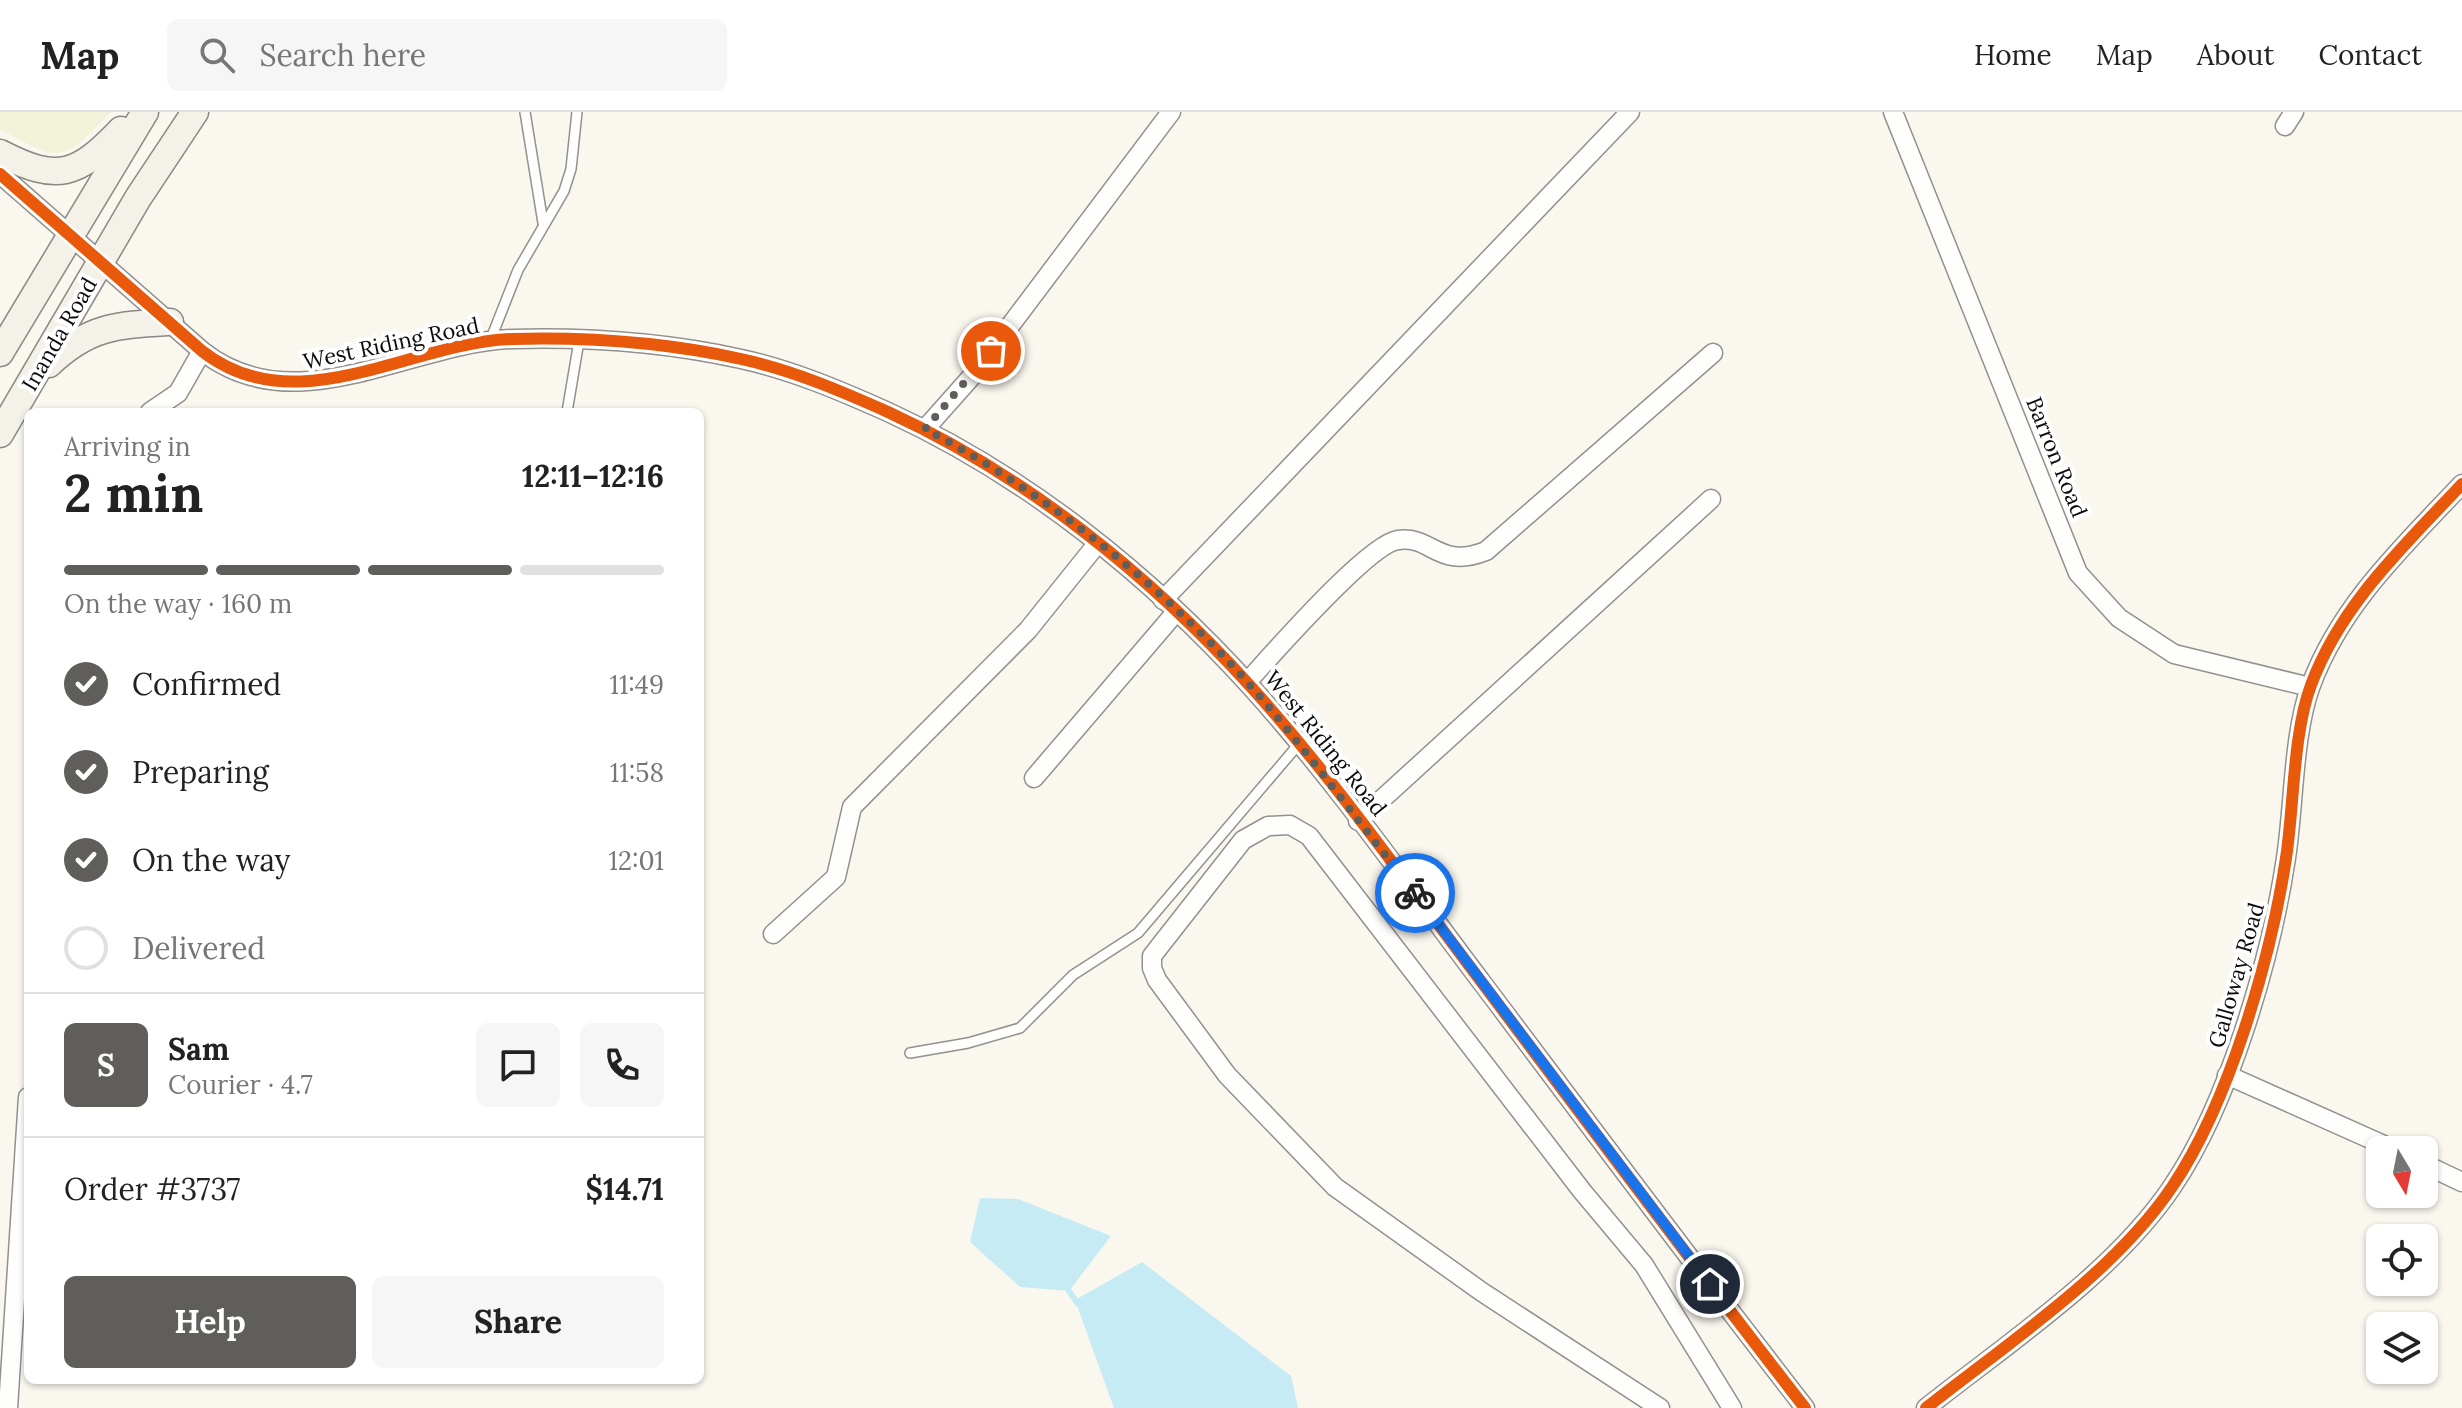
<!DOCTYPE html>
<meta charset="utf-8">
<style>
:root{--surface:#fff;--page:#f6f6f6;--text:#222;--muted:#767676;--line:#e0e0e0;--accent:#5f5e5b}
body{margin:0;font-family:Lora,serif;background:var(--page);color:var(--text);height:100vh;display:flex;flex-direction:column;font-size:30px;white-space:nowrap}
*{box-sizing:border-box;margin:0}
p{font-size:26px;color:var(--muted)}
.icon{flex:none;width:44px;height:44px;fill:none;stroke:currentColor;stroke-width:2;stroke-linecap:round;stroke-linejoin:round}
.map{position:relative;flex:1;overflow:hidden}
.sheet{position:absolute;left:24px;top:296px;width:680px;height:976px;display:flex;flex-direction:column;background:var(--surface);border-radius:12px;box-shadow:0 2px 6px #0004}
.sheet>*{flex:none}
.needle{width:52px;rotate:170deg}
.fabs{position:absolute;left:2366px;top:1024px;display:grid;gap:16px}
.fabs a{display:grid;place-items:center;width:72px;height:72px;border-radius:12px;background:var(--surface);box-shadow:0 2px 6px #0004;font-size:40px}
.pin{position:absolute;display:grid;place-items:center;width:68px;height:68px;color:#fff;margin:-34px;border:4px solid #fff;border-radius:50%;box-shadow:0 2px 8px #0007}
.courier{position:absolute;display:grid;place-items:center;width:80px;height:80px;margin:-40px;border:6px solid #1a73e8;border-radius:50%;background:#fff;color:#222;box-shadow:0 2px 10px #0007}
.summary em{font-style:normal;font-weight:700}
.summary div{display:flex;flex-direction:column-reverse}
.summary{display:flex;align-items:center;justify-content:space-between;height:136px;padding:0 40px}
h1{font-size:52px;font-weight:700;line-height:60px}
.bar{display:grid;grid-template-columns:repeat(4,1fr);gap:12px 8px;align-content:center;height:96px;padding:0 40px}
.bar i{height:10px;border-radius:6px;background:var(--line)}
.bar .current{background:var(--accent)}
.bar p{grid-column:span 4}
.line{display:flex;align-items:center;gap:20px;padding:0 40px;border-top:2px solid var(--line)}
.line div{flex:1}
.round{display:grid;place-items:center;flex:none;width:84px;height:84px;border-radius:12px;background:var(--page)}
ol{padding:0 40px;list-style:none}
li{display:flex;align-items:center;gap:24px;height:88px}
li p{margin-inline-start:auto}
li .icon{padding:8px;border-radius:50%;background:var(--accent);color:#fff;stroke-width:4}
li:last-child{color:var(--muted)}
li i{width:44px;height:44px;border:4px solid var(--line);border-radius:50%}
.action{display:flex;gap:16px;margin-top:auto;padding:16px 40px}
.action a{flex:1;height:92px;border-radius:12px;background:var(--accent);color:#fff;font-size:32px;font-weight:700;line-height:92px;text-align:center}
.action a+a{background:var(--page);color:var(--text)}
header{display:flex;align-items:center;gap:48px;box-sizing:border-box;height:112px;padding:0 40px;background:var(--surface);border-bottom:2px solid var(--line)}
header strong{font-size:38px}
nav{display:flex;gap:44px;margin-inline-start:auto;font-size:28px}
.search{width:560px;height:72px;background:var(--page);display:flex;align-items:center;gap:20px;box-sizing:border-box;padding:0 28px;border-radius:12px;color:var(--muted);font-size:30px}
.map>svg:first-child{display:block}
.pitch{fill:#f0f3d8}
.water{fill:#c6ebf4}
.lines{fill:none;stroke-linecap:round;stroke-linejoin:round}
.stream{stroke:#c6ebf4;stroke-width:6}
.lane-casing{stroke:#93918e;stroke-width:12}
.street-casing{stroke:#93918e;stroke-width:21}
.secondary-casing{stroke:#898884;stroke-width:29}
.lane{stroke:#fefefd;stroke-width:9}
.street{stroke:#fefefd;stroke-width:18}
.secondary{stroke:#f4f1e8;stroke-width:26}
.cycleway-casing{stroke:#fff;stroke-width:17}
.cycleway{stroke:#e8590c;stroke-width:12}
.done{stroke:#5f5e5b;stroke-width:8;stroke-dasharray:0 14.4}
.route{stroke:#1a73e8;stroke-width:10}
.labels{text-anchor:middle;stroke-width:8;stroke-linejoin:round;paint-order:stroke}
.street-label{font-size:22px;fill:#0b0b0b;stroke:#fff}
</style>
<header>
<strong>Map</strong>
<div class="search"><svg class="icon" aria-label="search" viewBox="0 0 24 24"><circle cx="10" cy="10" r="6"/><path d="M15 15l6 6"/></svg>Search here</div>
<nav><a>Home</a><a>Map</a><a>About</a><a>Contact</a></nav>
</header>
<div class="map">
<svg width="2462" height="1296" viewBox="0 0 2462 1296">
<rect width="100%" height="100%" fill="#faf7ef"/>
<!-- pitch -->
<path class="pitch" d="M 0,0 L 111,0 C 63,50 61,52 0,17 Z"/>
<!-- water -->
<g class="water">
<path d="M 980,1086 L 1018,1087 L 1111,1124 L 1069,1179 L 1020,1175 L 970,1130 Z"/>
<path d="M 1142,1150 L 1291,1264 L 1298,1296 L 1114,1296 L 1075,1188 Z"/>
</g>
<g class="lines">
<!-- stream -->
<path class="stream" d="M 1069,1179 L 1078,1192"/>
<!-- lane casing -->
<g class="lane-casing">
<g id="lane">
<path d="M 525,0 L 543,111"/>
<path d="M 490,229 L 518,158 L 564,79 L 571,57 L 577,0"/>
<path d="M 567,300 L 579,229"/>
<path d="M 910,941 L 968,931 L 1020,916 L 1073,863 L 1138,821 L 1298,633"/>
</g>
</g>
<!-- street casing -->
<g class="street-casing">
<g id="street">
<path d="M 1893,0 L 2078,461 L 2119,506 L 2174,542 L 2310,575"/>
<path d="M 2285,14 L 2294,0"/>
<path d="M 0,62 L 202,239 C 296,313 410,230 513,227 C 588,225 668,231 741,247 C 792,258 841,279 888,300 C 1027,364 1150,463 1252,576 C 1335,668 1408,773 1483,872 C 1590,1014 1696,1156 1805,1296"/>
<path d="M 150,300 L 178,281 L 202,239"/>
<path d="M 925,317 L 973,263 L 1171,0"/>
<path d="M 1163,488 L 1630,0"/>
<path d="M 1247,570 C 1272,543 1368,432 1398,428 C 1432,423 1438,458 1486,439 L 1713,241"/>
<path d="M 1034,666 L 1176,500"/>
<path d="M 1358,709 L 1711,387"/>
<path d="M 773,822 L 836,765 L 852,695 L 1028,518 L 1097,432"/>
<path d="M 2227,963 L 2395,1038"/>
<path d="M 2424,1052 L 2462,1070"/>
<path d="M 8,1296 L 28,985"/>
<path d="M 1660,1296 L 1482,1180 L 1335,1075 L 1227,963 L 1157,868 L 1152,856 L 1152,844 L 1243,728 L 1268,714 L 1290,713 L 1309,724 L 1582,1079 L 1644,1153 L 1732,1296"/>
<path d="M 1926,1296 C 2008,1231 2114,1161 2172,1075 C 2229,991 2271,846 2286,746 C 2294,694 2293,621 2311,573 C 2341,492 2404,434 2462,372"/>
</g>
</g>
<!-- secondary casing -->
<g class="secondary-casing">
<g id="secondary">
<path d="M 0,41 C 58,71 77,64 121,18"/>
<path d="M 0,241 L 145,0"/>
<path d="M 49,252 C 89,214 117,213 170,210"/>
<path d="M 0,322 L 138,86 L 195,0"/>
</g>
</g>
<!-- lane -->
<use href="#lane" class="lane"/>
<!-- street -->
<use href="#street" class="street"/>
<!-- secondary -->
<use href="#secondary" class="secondary"/>
<!-- cycleway casing -->
<g class="cycleway-casing">
<g id="cycleway">
<path d="M 0,62 L 202,239 C 296,313 410,230 513,227 C 588,225 668,231 741,247 C 792,258 841,279 888,300 C 1027,364 1150,463 1252,576 C 1335,668 1408,773 1483,872 C 1590,1014 1696,1156 1805,1296"/>
<path d="M 1926,1296 C 2008,1231 2114,1161 2172,1075 C 2229,991 2271,846 2286,746 C 2294,694 2293,621 2311,573 C 2341,492 2404,434 2462,372"/>
</g>
</g>
<!-- cycleway -->
<use href="#cycleway" class="cycleway"/>
</g>
<g class="lines">
<!-- done -->
<path class="done" d="M 991,239 L 925,317 C 1055,386 1179,486 1273,600 C 1322,659 1367,721 1415,781"/>
<!-- route -->
<path class="route" d="M 1415,781 L 1710,1172"/>
</g>
<g class="labels">
<!-- street labels -->
<g class="street-label">
<text transform="translate(59 222) rotate(-60)" y="8">Inanda Road</text>
<text transform="translate(391 231) rotate(-12)" y="8">West Riding Road</text>
<text transform="translate(2057 345) rotate(68)" y="8">Barron Road</text>
<text transform="translate(1326 631) rotate(51)" y="8">West Riding Road</text>
<text transform="translate(2236 863) rotate(-74)" y="8">Galloway Road</text>
</g>
</g>
</svg>
<div class="fabs">
<a><svg class="needle" viewBox="-14 -14 28 28"><path d="M0-13l5 13h-10z" fill="#e53935"/><path d="M0 13l5-13h-10z" fill="#767676"/></svg></a>
<a><svg class="icon" aria-label="locate" viewBox="0 0 24 24"><circle cx="12" cy="12" r="6"/><path d="M12 2v4M12 18v4M2 12h4M18 12h4"/></svg></a>
<a><svg class="icon" aria-label="layers" viewBox="0 0 24 24"><path d="M12 4l9 5-9 5-9-5zM3 14l9 5 9-5"/></svg></a>
</div>
<div class="pin" style="left:991px;top:239px;background:#ea580c"><svg class="icon" aria-label="bag" viewBox="0 0 24 24"><path d="M5 8h14l-1 12H6zM9 8a3 3 0 0 1 6 0"/></svg></div>
<div class="pin" style="left:1710px;top:1172px;background:#1f2937"><svg class="icon" aria-label="home" viewBox="0 0 24 24"><path d="M3 11l9-7 9 7M6 9v11h12V9"/></svg></div>
<div class="courier" style="left:1415px;top:781px"><svg class="icon" aria-label="bike" viewBox="0 0 24 24"><circle cx="6" cy="16" r="4"/><circle cx="18" cy="16" r="4"/><path d="M6 16l4-8h5l3 8M10 8l3 8H6M13 5h3"/></svg></div>
<section class="sheet">
<div class="summary"><div><h1>2 min</h1><p>Arriving in</p></div><em>12:11–12:16</em></div>
<div class="bar"><i class="current"></i><i class="current"></i><i class="current"></i><i></i><p>On the way · 160 m</p></div>
<ol>
<li><svg class="icon" aria-label="check" viewBox="0 0 24 24"><path d="M5 12l5 5 9-10"/></svg>Confirmed<p>11:49</p></li>
<li><svg class="icon" aria-label="check" viewBox="0 0 24 24"><path d="M5 12l5 5 9-10"/></svg>Preparing<p>11:58</p></li>
<li><svg class="icon" aria-label="check" viewBox="0 0 24 24"><path d="M5 12l5 5 9-10"/></svg>On the way<p>12:01</p></li>
<li><i></i>Delivered</li>
</ol>
<div class="line" style="height:144px"><b class="round" style="background:var(--accent);color:#fff">S</b><div><b>Sam</b><p>Courier · 4.7</p></div><a class="round"><svg class="icon" aria-label="chat" viewBox="0 0 24 24"><path d="M4 5h16v11H9l-5 4z"/></svg></a><a class="round"><svg class="icon" aria-label="phone" viewBox="0 0 24 24"><path d="M5 4h4l2 5-3 2q2 4 5 5l2-3 5 2v4C11 20 4 13 5 4z"/></svg></a></div>
<div class="line" style="height:104px"><div>Order #3737</div><b>$14.71</b></div>
<div class="action"><a>Help</a><a>Share</a></div>
</section>
</div>
